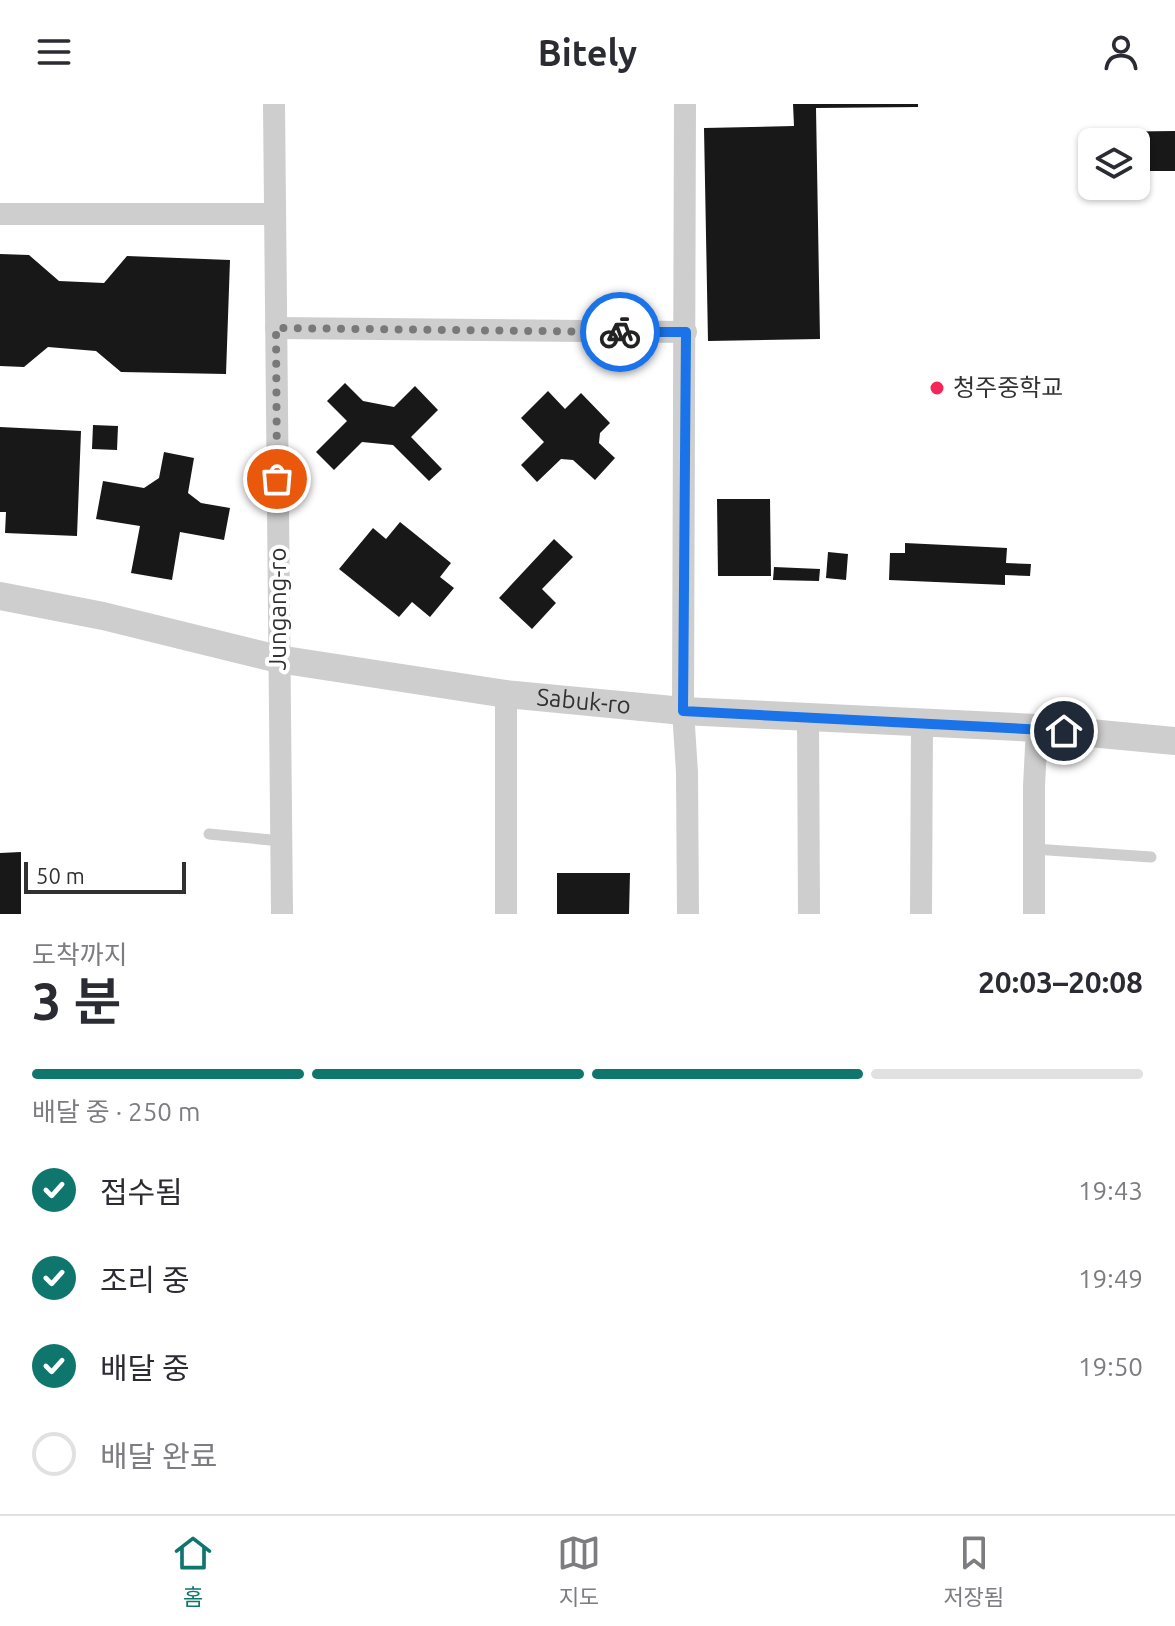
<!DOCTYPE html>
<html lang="ko">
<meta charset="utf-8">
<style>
:root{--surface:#fff;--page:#f2f2f3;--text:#2b2b33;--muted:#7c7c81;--line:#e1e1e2;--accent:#0f766e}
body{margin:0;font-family:Ubuntu,"Noto Sans KR",sans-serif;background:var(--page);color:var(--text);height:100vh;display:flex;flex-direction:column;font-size:30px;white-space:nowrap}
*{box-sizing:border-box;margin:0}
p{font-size:26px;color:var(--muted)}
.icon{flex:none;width:44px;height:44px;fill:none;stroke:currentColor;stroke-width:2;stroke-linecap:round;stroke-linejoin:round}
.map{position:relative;height:810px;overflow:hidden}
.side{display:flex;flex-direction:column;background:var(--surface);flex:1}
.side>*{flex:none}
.controls{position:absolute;left:1078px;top:24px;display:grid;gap:16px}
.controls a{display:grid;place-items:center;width:72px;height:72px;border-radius:12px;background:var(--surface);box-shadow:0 2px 6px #0004;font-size:40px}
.scale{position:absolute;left:24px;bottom:20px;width:162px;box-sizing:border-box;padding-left:8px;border:4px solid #313131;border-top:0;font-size:22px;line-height:28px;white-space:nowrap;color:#313131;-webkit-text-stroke:6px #fff;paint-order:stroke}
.pin{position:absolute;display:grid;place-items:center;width:68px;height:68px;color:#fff;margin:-34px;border:4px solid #fff;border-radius:50%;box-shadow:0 2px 8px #0007}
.courier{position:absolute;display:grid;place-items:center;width:80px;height:80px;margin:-40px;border:6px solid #1a73e8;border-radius:50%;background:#fff;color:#222;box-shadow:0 2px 10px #0007}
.summary em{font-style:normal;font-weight:600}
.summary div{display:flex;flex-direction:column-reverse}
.summary{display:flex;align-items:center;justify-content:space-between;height:136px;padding:0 32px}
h1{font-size:52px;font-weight:600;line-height:60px}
.bar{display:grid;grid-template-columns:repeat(4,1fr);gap:12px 8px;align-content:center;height:96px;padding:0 32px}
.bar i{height:10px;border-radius:6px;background:var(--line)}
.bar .selected{background:var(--accent)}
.bar p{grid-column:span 4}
ol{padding:0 32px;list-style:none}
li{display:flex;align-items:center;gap:24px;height:88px}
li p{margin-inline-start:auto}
li .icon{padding:8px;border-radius:50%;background:var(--accent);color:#fff;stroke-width:4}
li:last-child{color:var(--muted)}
li i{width:44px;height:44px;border:4px solid var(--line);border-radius:50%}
header{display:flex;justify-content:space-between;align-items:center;height:104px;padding:0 32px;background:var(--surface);font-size:36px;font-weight:600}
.tabs{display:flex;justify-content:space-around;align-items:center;height:112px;border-top:2px solid var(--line);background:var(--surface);font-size:22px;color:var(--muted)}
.tabs a{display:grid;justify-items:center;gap:4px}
.tabs .selected{color:var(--accent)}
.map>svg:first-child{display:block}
.building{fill:#181818}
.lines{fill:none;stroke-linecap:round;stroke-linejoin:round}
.service{stroke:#cecece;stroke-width:11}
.minor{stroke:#cecece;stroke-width:22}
.tertiary{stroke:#cecece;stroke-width:28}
.done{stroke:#797979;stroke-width:8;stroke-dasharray:0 14.4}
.route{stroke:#1a73e8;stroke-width:10}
.poi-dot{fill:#f62557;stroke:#fff;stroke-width:3}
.labels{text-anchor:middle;stroke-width:8;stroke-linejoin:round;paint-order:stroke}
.poi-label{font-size:24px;fill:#313131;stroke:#fff;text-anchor:start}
.street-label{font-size:24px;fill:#313131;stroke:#fff}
</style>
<header><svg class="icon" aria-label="menu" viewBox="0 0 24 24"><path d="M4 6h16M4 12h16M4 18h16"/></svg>Bitely<svg class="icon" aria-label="person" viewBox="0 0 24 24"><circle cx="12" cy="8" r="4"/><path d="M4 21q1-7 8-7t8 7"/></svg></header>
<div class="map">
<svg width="1175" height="810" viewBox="0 0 1175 810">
<rect width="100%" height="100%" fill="#fff"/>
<!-- building -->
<g class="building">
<path d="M 793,0 L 918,0 L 918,3 L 816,4 L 820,235 L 708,237 L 704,24 L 794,22 Z"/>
<path d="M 1175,27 L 1175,67 L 1136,67 L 1136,38 L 1095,38 L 1095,28 Z"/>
<path d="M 0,150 L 29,151 L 59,177 L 104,179 L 127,152 L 230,156 L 226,270 L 121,268 L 96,247 L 48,243 L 24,263 L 0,262 Z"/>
<path d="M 345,279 L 363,297 L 394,303 L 415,282 L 438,306 L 411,333 L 442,365 L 429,377 L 393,341 L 362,338 L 334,366 L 316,348 L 347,317 L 327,297 Z"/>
<path d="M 548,287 L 565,305 L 581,289 L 610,319 L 600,329 L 599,339 L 615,354 L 595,376 L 573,356 L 561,355 L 537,378 L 521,361 L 544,338 L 521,314 Z"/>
<path d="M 93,321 L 118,322 L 117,346 L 92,345 Z"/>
<path d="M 0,323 L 81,327 L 77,432 L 5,429 L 6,408 L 0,408 Z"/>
<path d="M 164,348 L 194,354 L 188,389 L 201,399 L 230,404 L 224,436 L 180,428 L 172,476 L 131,469 L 140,422 L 96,415 L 103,377 L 144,384 L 159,374 Z"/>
<path d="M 717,395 L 770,395 L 771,472 L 718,472 Z"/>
<path d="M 400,418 L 451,459 L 440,473 L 454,484 L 430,513 L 412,498 L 399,513 L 339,465 L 373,424 L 386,435 Z"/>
<path d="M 554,435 L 573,453 L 542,485 L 556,499 L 532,525 L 499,494 Z"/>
<path d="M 905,439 L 1007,444 L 1006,459 L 1031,460 L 1030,472 L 1005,471 L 1005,481 L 889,476 L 890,449 L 905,449 Z"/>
<path d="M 828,448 L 848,450 L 846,476 L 826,474 Z"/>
<path d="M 774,463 L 820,465 L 819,477 L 773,476 Z"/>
<path d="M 21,748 L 21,810 L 0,810 L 0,749 Z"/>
<path d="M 557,769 L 630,769 L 629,810 L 557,810 Z"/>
</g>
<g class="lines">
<!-- service -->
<g class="service">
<path d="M 209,730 L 281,737"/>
<path d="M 1034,745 L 1151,753"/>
</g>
<!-- minor -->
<g class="minor">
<path d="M 274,0 L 282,810"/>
<path d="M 685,0 L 683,607 L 687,668 L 688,810"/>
<path d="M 0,110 L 275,110"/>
<path d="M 276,224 L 686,228"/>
<path d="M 808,614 L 809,810"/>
<path d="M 506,810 L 506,590"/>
<path d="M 921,810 L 922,619"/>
<path d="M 1034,810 L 1034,682 L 1037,624"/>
</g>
<!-- tertiary -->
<path class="tertiary" id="s1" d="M 0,492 L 103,512 L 278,555 L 506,590 L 683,607 L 1037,624 L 1175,637"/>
</g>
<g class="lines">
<!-- done -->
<path class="done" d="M 277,375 L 276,224 L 620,228"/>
<!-- route -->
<path class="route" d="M 620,228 L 686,228 L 683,607 L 1064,627"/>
</g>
<!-- markers -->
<circle class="poi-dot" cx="937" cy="284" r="8"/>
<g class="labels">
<!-- poi labels -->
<g class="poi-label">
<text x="953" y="292">청주중학교</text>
</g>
<!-- street labels -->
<g class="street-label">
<text transform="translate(278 505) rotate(-90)" y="8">Jungang-ro</text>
<text dy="8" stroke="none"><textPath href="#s1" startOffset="594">Sabuk-ro</textPath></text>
</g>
</g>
</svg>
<div class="controls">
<a><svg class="icon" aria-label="layers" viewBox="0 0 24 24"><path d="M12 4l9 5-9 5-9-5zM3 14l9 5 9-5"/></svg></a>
</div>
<div class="scale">50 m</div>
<div class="pin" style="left:277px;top:375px;background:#ea580c"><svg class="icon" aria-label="bag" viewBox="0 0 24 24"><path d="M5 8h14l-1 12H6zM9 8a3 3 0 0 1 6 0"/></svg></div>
<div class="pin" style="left:1064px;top:627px;background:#1f2937"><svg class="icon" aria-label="home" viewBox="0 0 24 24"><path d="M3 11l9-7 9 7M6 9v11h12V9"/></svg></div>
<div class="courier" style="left:620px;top:228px"><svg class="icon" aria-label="bike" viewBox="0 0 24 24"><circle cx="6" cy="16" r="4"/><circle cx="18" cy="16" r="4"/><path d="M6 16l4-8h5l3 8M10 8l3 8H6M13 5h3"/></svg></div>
</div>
<section class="side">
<div class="summary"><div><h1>3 분</h1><p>도착까지</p></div><em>20:03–20:08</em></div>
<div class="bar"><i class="selected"></i><i class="selected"></i><i class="selected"></i><i></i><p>배달 중 · 250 m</p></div>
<ol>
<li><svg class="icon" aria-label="check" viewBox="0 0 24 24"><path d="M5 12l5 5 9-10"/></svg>접수됨<p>19:43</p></li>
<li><svg class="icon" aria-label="check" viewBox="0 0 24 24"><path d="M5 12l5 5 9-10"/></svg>조리 중<p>19:49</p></li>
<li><svg class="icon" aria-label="check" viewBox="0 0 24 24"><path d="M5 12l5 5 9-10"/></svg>배달 중<p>19:50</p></li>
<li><i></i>배달 완료</li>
</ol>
</section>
<nav class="tabs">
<a class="selected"><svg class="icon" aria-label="home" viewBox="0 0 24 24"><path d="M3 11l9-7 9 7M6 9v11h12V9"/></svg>홈</a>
<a><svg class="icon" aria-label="map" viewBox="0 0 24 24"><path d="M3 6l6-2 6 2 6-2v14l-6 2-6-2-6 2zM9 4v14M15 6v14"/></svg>지도</a>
<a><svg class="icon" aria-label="saved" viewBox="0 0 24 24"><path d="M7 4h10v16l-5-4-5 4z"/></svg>저장됨</a>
</nav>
